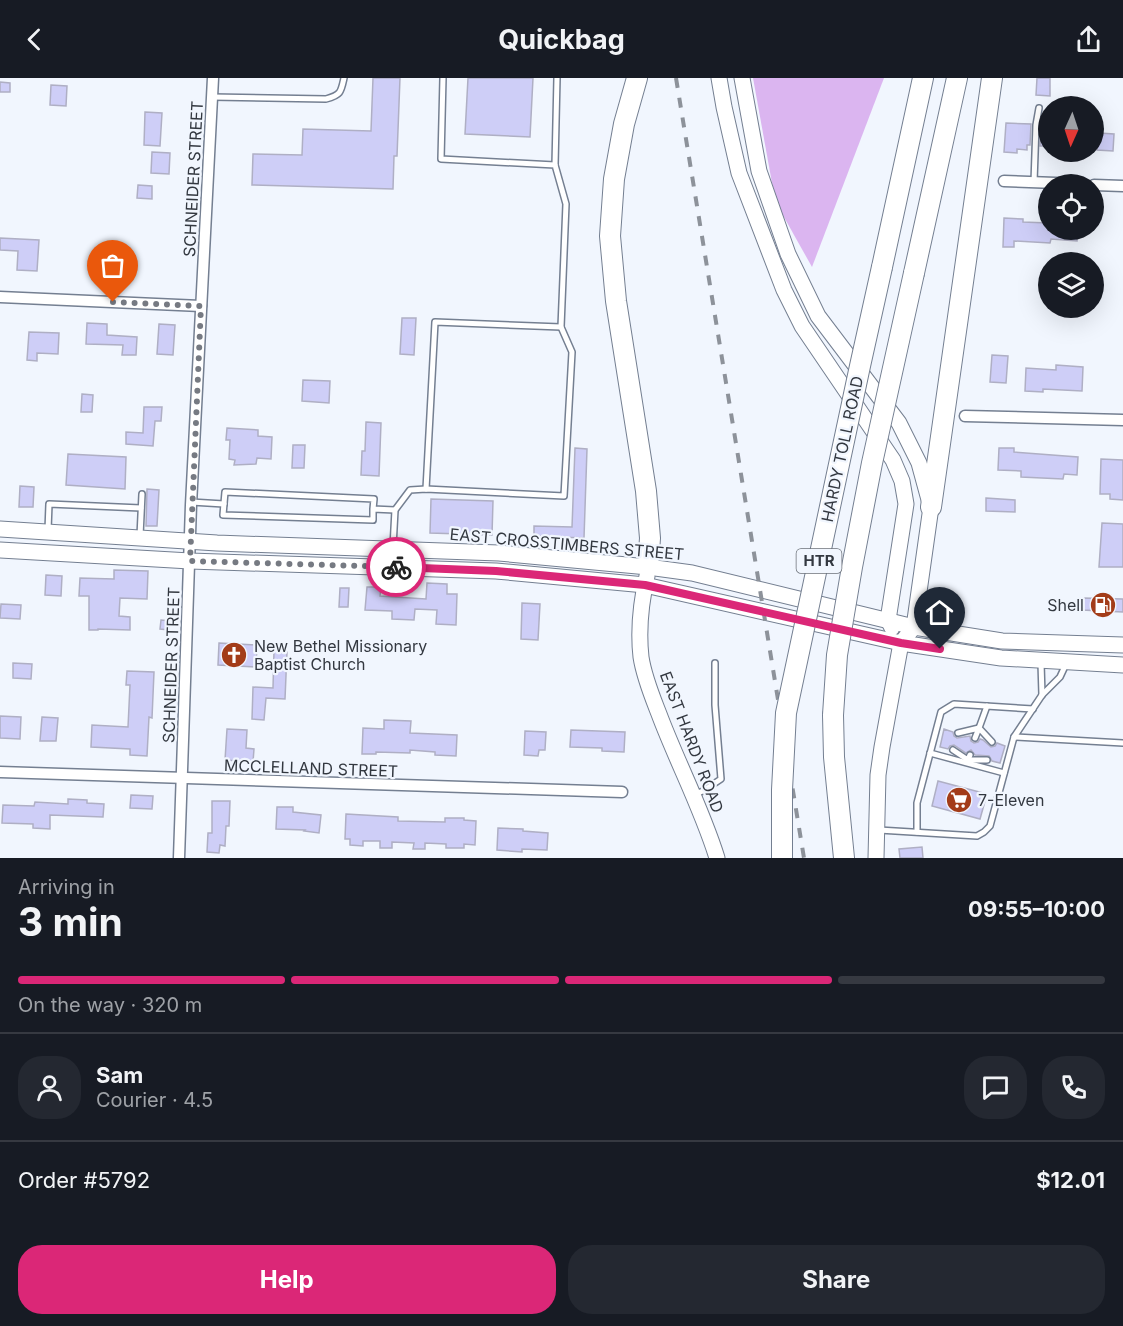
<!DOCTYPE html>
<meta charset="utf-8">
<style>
:root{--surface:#171b24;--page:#242831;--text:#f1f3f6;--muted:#9ea1a6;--line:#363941;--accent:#db2777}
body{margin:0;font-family:Inter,sans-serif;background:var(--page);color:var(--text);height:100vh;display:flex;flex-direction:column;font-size:22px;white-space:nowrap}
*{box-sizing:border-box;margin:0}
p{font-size:20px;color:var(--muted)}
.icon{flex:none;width:33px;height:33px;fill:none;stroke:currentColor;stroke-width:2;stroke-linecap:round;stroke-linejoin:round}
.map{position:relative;height:780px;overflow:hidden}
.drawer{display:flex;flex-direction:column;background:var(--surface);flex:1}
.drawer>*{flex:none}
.needle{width:39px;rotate:183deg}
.buttons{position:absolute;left:1038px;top:18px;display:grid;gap:12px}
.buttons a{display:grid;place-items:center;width:66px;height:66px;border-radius:50%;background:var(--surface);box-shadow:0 6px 24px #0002;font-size:30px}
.pin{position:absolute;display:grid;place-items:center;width:51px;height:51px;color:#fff;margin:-62px -26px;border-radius:50% 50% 50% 0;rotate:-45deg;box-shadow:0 0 6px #0007}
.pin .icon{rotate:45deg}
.courier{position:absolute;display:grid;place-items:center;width:60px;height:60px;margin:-30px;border:4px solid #db2777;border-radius:50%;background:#fff;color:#222;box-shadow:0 2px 8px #0007}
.headline em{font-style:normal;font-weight:700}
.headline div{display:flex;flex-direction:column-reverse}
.headline{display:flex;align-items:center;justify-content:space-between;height:102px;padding:0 18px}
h1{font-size:39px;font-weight:700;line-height:45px}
.bar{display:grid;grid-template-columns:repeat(4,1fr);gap:9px 6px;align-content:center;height:72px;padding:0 18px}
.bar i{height:8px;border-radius:4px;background:var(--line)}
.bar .active{background:var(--accent)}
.bar p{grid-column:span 4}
.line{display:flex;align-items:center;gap:15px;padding:0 18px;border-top:2px solid var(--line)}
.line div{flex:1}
.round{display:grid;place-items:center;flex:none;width:63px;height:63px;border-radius:24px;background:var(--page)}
.action{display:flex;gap:12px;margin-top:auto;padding:12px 18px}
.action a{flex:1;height:69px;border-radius:24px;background:var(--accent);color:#fff;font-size:24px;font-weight:700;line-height:69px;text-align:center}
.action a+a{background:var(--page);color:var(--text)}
header{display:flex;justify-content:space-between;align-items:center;height:78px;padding:0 18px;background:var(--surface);font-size:27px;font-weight:700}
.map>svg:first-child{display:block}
.green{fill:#dbb5f0}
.building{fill:#cecef7;stroke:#afafc4;stroke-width:1.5}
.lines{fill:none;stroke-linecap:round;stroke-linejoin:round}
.service-casing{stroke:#747f91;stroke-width:8}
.minor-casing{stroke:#747f91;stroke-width:13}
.secondary-casing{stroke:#747f91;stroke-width:17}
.motorway-casing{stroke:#747f91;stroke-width:22}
.service{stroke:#fff;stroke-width:5}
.minor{stroke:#fff;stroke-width:10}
.secondary{stroke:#fff;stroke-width:15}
.motorway{stroke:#fff;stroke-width:20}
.rail{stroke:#8d929a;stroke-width:4;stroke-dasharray:10 10;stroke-linecap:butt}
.motorway-bridge-casing{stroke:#747f91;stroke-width:22;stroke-linecap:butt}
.motorway-bridge{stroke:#fff;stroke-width:20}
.done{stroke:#767a82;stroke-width:6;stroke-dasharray:0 10.8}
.route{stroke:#db2777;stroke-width:8}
.labels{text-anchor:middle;stroke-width:4.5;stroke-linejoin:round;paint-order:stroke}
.shield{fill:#f1f6fe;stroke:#6c7179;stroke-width:1.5}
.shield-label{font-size:15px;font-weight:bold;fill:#333840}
.street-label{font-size:16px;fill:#333840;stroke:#f1f6fe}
.poi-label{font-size:16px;fill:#333840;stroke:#f1f6fe;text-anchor:start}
</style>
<header><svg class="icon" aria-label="back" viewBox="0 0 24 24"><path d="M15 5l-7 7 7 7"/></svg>Quickbag<svg class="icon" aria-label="share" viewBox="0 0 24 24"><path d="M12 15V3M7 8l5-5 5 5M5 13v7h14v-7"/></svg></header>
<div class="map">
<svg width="1123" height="780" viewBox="0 0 1123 780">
<rect width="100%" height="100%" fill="#f1f6fe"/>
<!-- green -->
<path class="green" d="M 753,0 L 884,0 L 812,189 L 780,132 L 772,105 Z"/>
<!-- building -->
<g class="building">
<path d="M 373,0 L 400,0 L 397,78 L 394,78 L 393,111 L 252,107 L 253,76 L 302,77 L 303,51 L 371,53 Z"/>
<path d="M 468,0 L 533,0 L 530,59 L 465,56 Z"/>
<path d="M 1037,0 L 1050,0 L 1050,18 L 1036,17 Z"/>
<path d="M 0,4 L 10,5 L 10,14 L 0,14 Z"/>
<path d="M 51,7 L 67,8 L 66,28 L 50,27 Z"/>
<path d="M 145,34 L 162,35 L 160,68 L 144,67 Z"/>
<path d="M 1006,45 L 1031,46 L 1030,67 L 1027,67 L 1027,72 L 1017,71 L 1017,75 L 1004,74 Z"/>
<path d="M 1041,47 L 1048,47 L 1048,68 L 1040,68 Z"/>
<path d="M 1099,55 L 1114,56 L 1113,73 L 1097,72 Z"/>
<path d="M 152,74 L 170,75 L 169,96 L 151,95 Z"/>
<path d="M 138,107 L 152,108 L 152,121 L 137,120 Z"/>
<path d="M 1004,140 L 1023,141 L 1023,144 L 1048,145 L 1048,152 L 1077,152 L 1077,163 L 1051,161 L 1050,165 L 1014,163 L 1014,169 L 1003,169 Z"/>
<path d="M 0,160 L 39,162 L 37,193 L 17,192 L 18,173 L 0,172 Z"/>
<path d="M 402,240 L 416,240 L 414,277 L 400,276 Z"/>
<path d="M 87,245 L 107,246 L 107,257 L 137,259 L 136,277 L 122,277 L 123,267 L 86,266 Z"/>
<path d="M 159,246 L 175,247 L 173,277 L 157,276 Z"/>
<path d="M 29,254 L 59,255 L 58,276 L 37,275 L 37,283 L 27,282 Z"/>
<path d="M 992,277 L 1008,278 L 1006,305 L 990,304 Z"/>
<path d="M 1056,287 L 1083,289 L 1082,313 L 1043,311 L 1043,314 L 1025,313 L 1026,290 L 1056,292 Z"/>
<path d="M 303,302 L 330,303 L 329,325 L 302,323 Z"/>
<path d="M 82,316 L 93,317 L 92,334 L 81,334 Z"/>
<path d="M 144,329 L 162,329 L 161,343 L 155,343 L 153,368 L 126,366 L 126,354 L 143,355 Z"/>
<path d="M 366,344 L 381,345 L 379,398 L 361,397 L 362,373 L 365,373 Z"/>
<path d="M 227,350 L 258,352 L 258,358 L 272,359 L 271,381 L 257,380 L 256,386 L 234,387 L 235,382 L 229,381 L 230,362 L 226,362 Z"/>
<path d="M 293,367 L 305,367 L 304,390 L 292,390 Z"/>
<path d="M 575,370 L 587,371 L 584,460 L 534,458 L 534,448 L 572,449 Z"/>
<path d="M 999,370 L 1014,370 L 1014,374 L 1078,379 L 1077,397 L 1064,396 L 1063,401 L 1021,399 L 1021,393 L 998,392 Z"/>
<path d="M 68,376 L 126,379 L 125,411 L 66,407 Z"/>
<path d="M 1101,381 L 1123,382 L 1123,422 L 1110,421 L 1110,416 L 1100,416 Z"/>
<path d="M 20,408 L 34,409 L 33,429 L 19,429 Z"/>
<path d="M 147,411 L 159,412 L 157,448 L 146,448 Z"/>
<path d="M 986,420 L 1015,422 L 1015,434 L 986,433 Z"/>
<path d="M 431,421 L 493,423 L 492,457 L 430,455 Z"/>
<path d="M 1102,445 L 1123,446 L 1123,489 L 1099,489 Z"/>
<path d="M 114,492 L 148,493 L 147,521 L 120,520 L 119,538 L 130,539 L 130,552 L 98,551 L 98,552 L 89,552 L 89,518 L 79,518 L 80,500 L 114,501 Z"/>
<path d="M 46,497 L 62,498 L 61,518 L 45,517 Z"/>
<path d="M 427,505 L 447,506 L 447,516 L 457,516 L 456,547 L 436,546 L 437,532 L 415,531 L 414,542 L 392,541 L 392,533 L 365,532 L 367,509 L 381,509 L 380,518 L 426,521 Z"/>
<path d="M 340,510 L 349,510 L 348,529 L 339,529 Z"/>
<path d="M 1083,520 L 1123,521 L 1123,534 L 1082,532 Z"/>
<path d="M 522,525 L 540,526 L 538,562 L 521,561 Z"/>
<path d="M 1,526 L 21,527 L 20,541 L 0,540 Z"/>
<path d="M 161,542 L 170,543 L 169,552 L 160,551 Z"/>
<path d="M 219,565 L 257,567 L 256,589 L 218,587 Z"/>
<path d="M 274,573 L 287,574 L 285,621 L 266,620 L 264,642 L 252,641 L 253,609 L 273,610 Z"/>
<path d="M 13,585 L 32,586 L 31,601 L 13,600 Z"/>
<path d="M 127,593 L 154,594 L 152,640 L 149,639 L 147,678 L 130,677 L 130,671 L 91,669 L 92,647 L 128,649 L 130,607 L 126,607 Z"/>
<path d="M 0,638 L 21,639 L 20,661 L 0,660 Z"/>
<path d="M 42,639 L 58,640 L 56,663 L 40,663 Z"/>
<path d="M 384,642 L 411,643 L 410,655 L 457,657 L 456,678 L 435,677 L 435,674 L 410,672 L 410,675 L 376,674 L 376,676 L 362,676 L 363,650 L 384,651 Z"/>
<path d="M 227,651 L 247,652 L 246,670 L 254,671 L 253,684 L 225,682 Z"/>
<path d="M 944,651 L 953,654 L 954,658 L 957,660 L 970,658 L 971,663 L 974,665 L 978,664 L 980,661 L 983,662 L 991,669 L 995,668 L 997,665 L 1005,668 L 1000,685 L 992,683 L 989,678 L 975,677 L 971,672 L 966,675 L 954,667 L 950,668 L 948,671 L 940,669 Z"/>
<path d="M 571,652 L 625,654 L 624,674 L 602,673 L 602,670 L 570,669 Z"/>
<path d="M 525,653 L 546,654 L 545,672 L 539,672 L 538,678 L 524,677 Z"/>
<path d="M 938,703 L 987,716 L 980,741 L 932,728 Z"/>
<path d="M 131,717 L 153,718 L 152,731 L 130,730 Z"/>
<path d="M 68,721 L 87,722 L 87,725 L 104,726 L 103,739 L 50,737 L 50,751 L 33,750 L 33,746 L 2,745 L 3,727 L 34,728 L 35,724 L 68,726 Z"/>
<path d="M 212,723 L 230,723 L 229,748 L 226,748 L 225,768 L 220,767 L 219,775 L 207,774 L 208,755 L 212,755 Z"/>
<path d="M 277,729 L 293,729 L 293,734 L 321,737 L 319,755 L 304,753 L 305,752 L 276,751 Z"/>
<path d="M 346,736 L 398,739 L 398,743 L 445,744 L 445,740 L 464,740 L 464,742 L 476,743 L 475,767 L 464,766 L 464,770 L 446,770 L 446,766 L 425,765 L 425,771 L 413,771 L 414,765 L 392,764 L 392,770 L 380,770 L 380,763 L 363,763 L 363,768 L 350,767 L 350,761 L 345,761 Z"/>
<path d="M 498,750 L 523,751 L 523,753 L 548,755 L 547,772 L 522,771 L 522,774 L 497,772 Z"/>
<path d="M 922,769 L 923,780 L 900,780 L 899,771 Z"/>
</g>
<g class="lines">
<!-- service casing -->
<g class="service-casing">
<g id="service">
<path d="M 212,19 L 326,21 C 341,17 341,14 344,0"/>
<path d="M 555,87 L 557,0"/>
<path d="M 1034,104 L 1036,47 L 1039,30"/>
<path d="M 426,411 L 435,244 L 561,249"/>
<path d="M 191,424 L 224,426"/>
<path d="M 373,431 L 374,421 L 225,414 L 223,437 L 373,442 L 373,431 L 395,432"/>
<path d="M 48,452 L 49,426 L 141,430"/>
<path d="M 140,458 L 142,416"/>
<path d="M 393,469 L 395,432 L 410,412 L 426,411 L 564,418 L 572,274 L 561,249 L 566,126 L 555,87 L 441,81 L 443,0"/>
<path d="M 1041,585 L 1042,617"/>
<path d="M 987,628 L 979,650 L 992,664"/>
<path d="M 958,655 L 979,650 L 975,660"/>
<path d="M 1014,659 L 1123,665"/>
<path d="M 953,672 L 968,682 L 970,677"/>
<path d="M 930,675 L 1004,695"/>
<path d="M 968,683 L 968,682 L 987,682"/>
<path d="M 695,716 L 703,713 L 721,701 L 715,627 L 715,585"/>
<path d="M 879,752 L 977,758 L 984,754 L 990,748 L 1014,659 L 1042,617 L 1060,599 L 1066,586"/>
<path d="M 917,754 L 917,725 L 941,634 L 954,626 L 1033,631"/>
</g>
</g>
<!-- minor casing -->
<g class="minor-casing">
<g id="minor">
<path d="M 1004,103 L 1082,106"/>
<path d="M 1094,107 L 1123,108"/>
<path d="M 0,219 L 201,228"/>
<path d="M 965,338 L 1123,342"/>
<path d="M 0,694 L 622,714"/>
<path d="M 179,780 L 191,427 L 213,0"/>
</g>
</g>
<!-- secondary casing -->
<g class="secondary-casing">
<g id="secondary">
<path d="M 719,0 L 724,29 L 739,95 L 784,212 L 802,248 L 893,382 L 902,403 L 906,426 L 888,542 L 892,550"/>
<path d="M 742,0 L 759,93 L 788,176 L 818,238 L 899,345 L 919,385 L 931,429 L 914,549 L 901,565 L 882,669 L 878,697 L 876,780"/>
<path d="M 0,451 L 217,465 L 499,475 L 648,489 L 692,495 L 914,549 L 1002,563 L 1123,567"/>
<path d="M 0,472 L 190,483 L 496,493 L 645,507 L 901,565 L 1001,580 L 1123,587"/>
<path d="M 647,498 C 641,524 638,552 641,579 C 644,599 652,618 659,636 C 677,684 702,731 717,780"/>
</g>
</g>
<!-- motorway casing -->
<g class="motorway-casing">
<g id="motorway">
<path d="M 637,0 L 624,46 L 614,101 L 610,158 L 616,223 L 646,413 L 650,460 L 648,489"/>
<path d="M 882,189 L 923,0"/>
<path d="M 914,195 L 957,0"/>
<path d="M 931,429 L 992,0"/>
<path d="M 833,637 L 834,679 L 844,780"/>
</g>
</g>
<!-- service -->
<use href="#service" class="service"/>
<!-- minor -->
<use href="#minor" class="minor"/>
<!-- secondary -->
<use href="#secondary" class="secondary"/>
<!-- motorway -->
<use href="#motorway" class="motorway"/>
<!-- rail -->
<path class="rail" d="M 676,0 L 804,780"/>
<!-- motorway-bridge casing -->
<g class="motorway-bridge-casing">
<g id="motorway-bridge">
<path d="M 833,637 L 837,577 L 852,489 L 872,385 L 914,195"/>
<path d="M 782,780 L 782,712 L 786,635 L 860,288 L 882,189"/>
</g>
</g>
<!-- motorway-bridge -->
<use href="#motorway-bridge" class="motorway-bridge"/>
</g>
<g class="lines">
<!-- done -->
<path class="done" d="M 113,224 L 201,228 L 190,483 L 396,489"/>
<!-- route -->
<path class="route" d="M 396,489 L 496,493 L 645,507 L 901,565 L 940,571"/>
</g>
<!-- icons -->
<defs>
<g id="fuel-disc" transform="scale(1.35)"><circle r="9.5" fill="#a33c19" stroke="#f1f6fe"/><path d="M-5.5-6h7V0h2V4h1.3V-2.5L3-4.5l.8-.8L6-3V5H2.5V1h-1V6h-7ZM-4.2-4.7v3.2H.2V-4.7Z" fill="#fff"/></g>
<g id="church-disc" transform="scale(1.35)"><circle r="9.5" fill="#a33c19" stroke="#f1f6fe"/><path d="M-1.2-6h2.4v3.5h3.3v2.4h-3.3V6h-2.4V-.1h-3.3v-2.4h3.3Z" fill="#fff"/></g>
<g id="supermarket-disc" transform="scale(1.35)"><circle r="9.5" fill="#a33c19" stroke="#f1f6fe"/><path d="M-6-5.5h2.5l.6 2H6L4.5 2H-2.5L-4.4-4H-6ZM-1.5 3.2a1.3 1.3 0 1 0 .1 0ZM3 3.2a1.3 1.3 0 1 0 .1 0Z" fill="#fff"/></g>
</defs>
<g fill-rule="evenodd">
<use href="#fuel-disc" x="1103" y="527"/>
<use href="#church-disc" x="234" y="577"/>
<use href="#supermarket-disc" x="959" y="722"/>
</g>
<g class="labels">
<!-- shield labels -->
<rect class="shield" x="796.5" y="471" width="45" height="24" rx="4.5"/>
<g class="shield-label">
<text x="819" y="488">HTR</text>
</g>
<!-- street labels -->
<g class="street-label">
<text transform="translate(193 101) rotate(-87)" y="6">SCHNEIDER STREET</text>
<text transform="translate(842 371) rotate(-78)" y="6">HARDY TOLL ROAD</text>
<text transform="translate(567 466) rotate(5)" y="6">EAST CROSSTIMBERS STREET</text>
<text transform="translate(171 587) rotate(-88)" y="6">SCHNEIDER STREET</text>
<text transform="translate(692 664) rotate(69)" y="6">EAST HARDY ROAD</text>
<text transform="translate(311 690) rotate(2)" y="6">MCCLELLAND STREET</text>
</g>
<!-- poi labels -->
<g class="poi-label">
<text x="1084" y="533" text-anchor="end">Shell</text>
<text x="254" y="574">New Bethel Missionary<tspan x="254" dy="18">Baptist Church</tspan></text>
<text x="978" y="728">7-Eleven</text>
</g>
</g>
</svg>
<div class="buttons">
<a><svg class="needle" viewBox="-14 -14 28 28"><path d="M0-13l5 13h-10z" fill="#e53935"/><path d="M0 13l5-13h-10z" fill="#9ea1a6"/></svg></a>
<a><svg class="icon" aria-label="locate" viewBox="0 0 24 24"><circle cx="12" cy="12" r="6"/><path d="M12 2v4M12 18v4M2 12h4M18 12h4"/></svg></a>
<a><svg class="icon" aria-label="layers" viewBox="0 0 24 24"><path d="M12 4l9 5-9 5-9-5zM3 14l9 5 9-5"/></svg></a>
</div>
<div class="pin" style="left:113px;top:224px;background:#ea580c"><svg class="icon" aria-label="bag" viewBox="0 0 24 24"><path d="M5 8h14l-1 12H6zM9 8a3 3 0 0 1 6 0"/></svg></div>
<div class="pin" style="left:940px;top:571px;background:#1f2937"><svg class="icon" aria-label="home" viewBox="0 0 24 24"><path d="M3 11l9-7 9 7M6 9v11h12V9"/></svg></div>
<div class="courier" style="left:396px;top:489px"><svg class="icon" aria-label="bike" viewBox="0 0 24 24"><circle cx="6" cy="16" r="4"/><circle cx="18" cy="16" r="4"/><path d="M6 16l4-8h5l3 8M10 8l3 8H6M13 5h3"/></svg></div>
</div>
<section class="drawer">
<div class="headline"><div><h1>3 min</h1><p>Arriving in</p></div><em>09:55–10:00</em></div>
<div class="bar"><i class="active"></i><i class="active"></i><i class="active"></i><i></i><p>On the way · 320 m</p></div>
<div class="line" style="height:108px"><a class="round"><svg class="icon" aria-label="person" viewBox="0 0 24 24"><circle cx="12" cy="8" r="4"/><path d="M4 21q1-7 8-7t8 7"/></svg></a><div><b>Sam</b><p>Courier · 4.5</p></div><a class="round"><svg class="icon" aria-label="chat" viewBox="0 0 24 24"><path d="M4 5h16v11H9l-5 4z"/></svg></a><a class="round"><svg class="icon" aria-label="phone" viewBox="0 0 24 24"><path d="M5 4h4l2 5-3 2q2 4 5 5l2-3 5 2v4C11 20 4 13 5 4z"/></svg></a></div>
<div class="line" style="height:78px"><div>Order #5792</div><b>$12.01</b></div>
<div class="action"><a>Help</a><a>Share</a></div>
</section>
